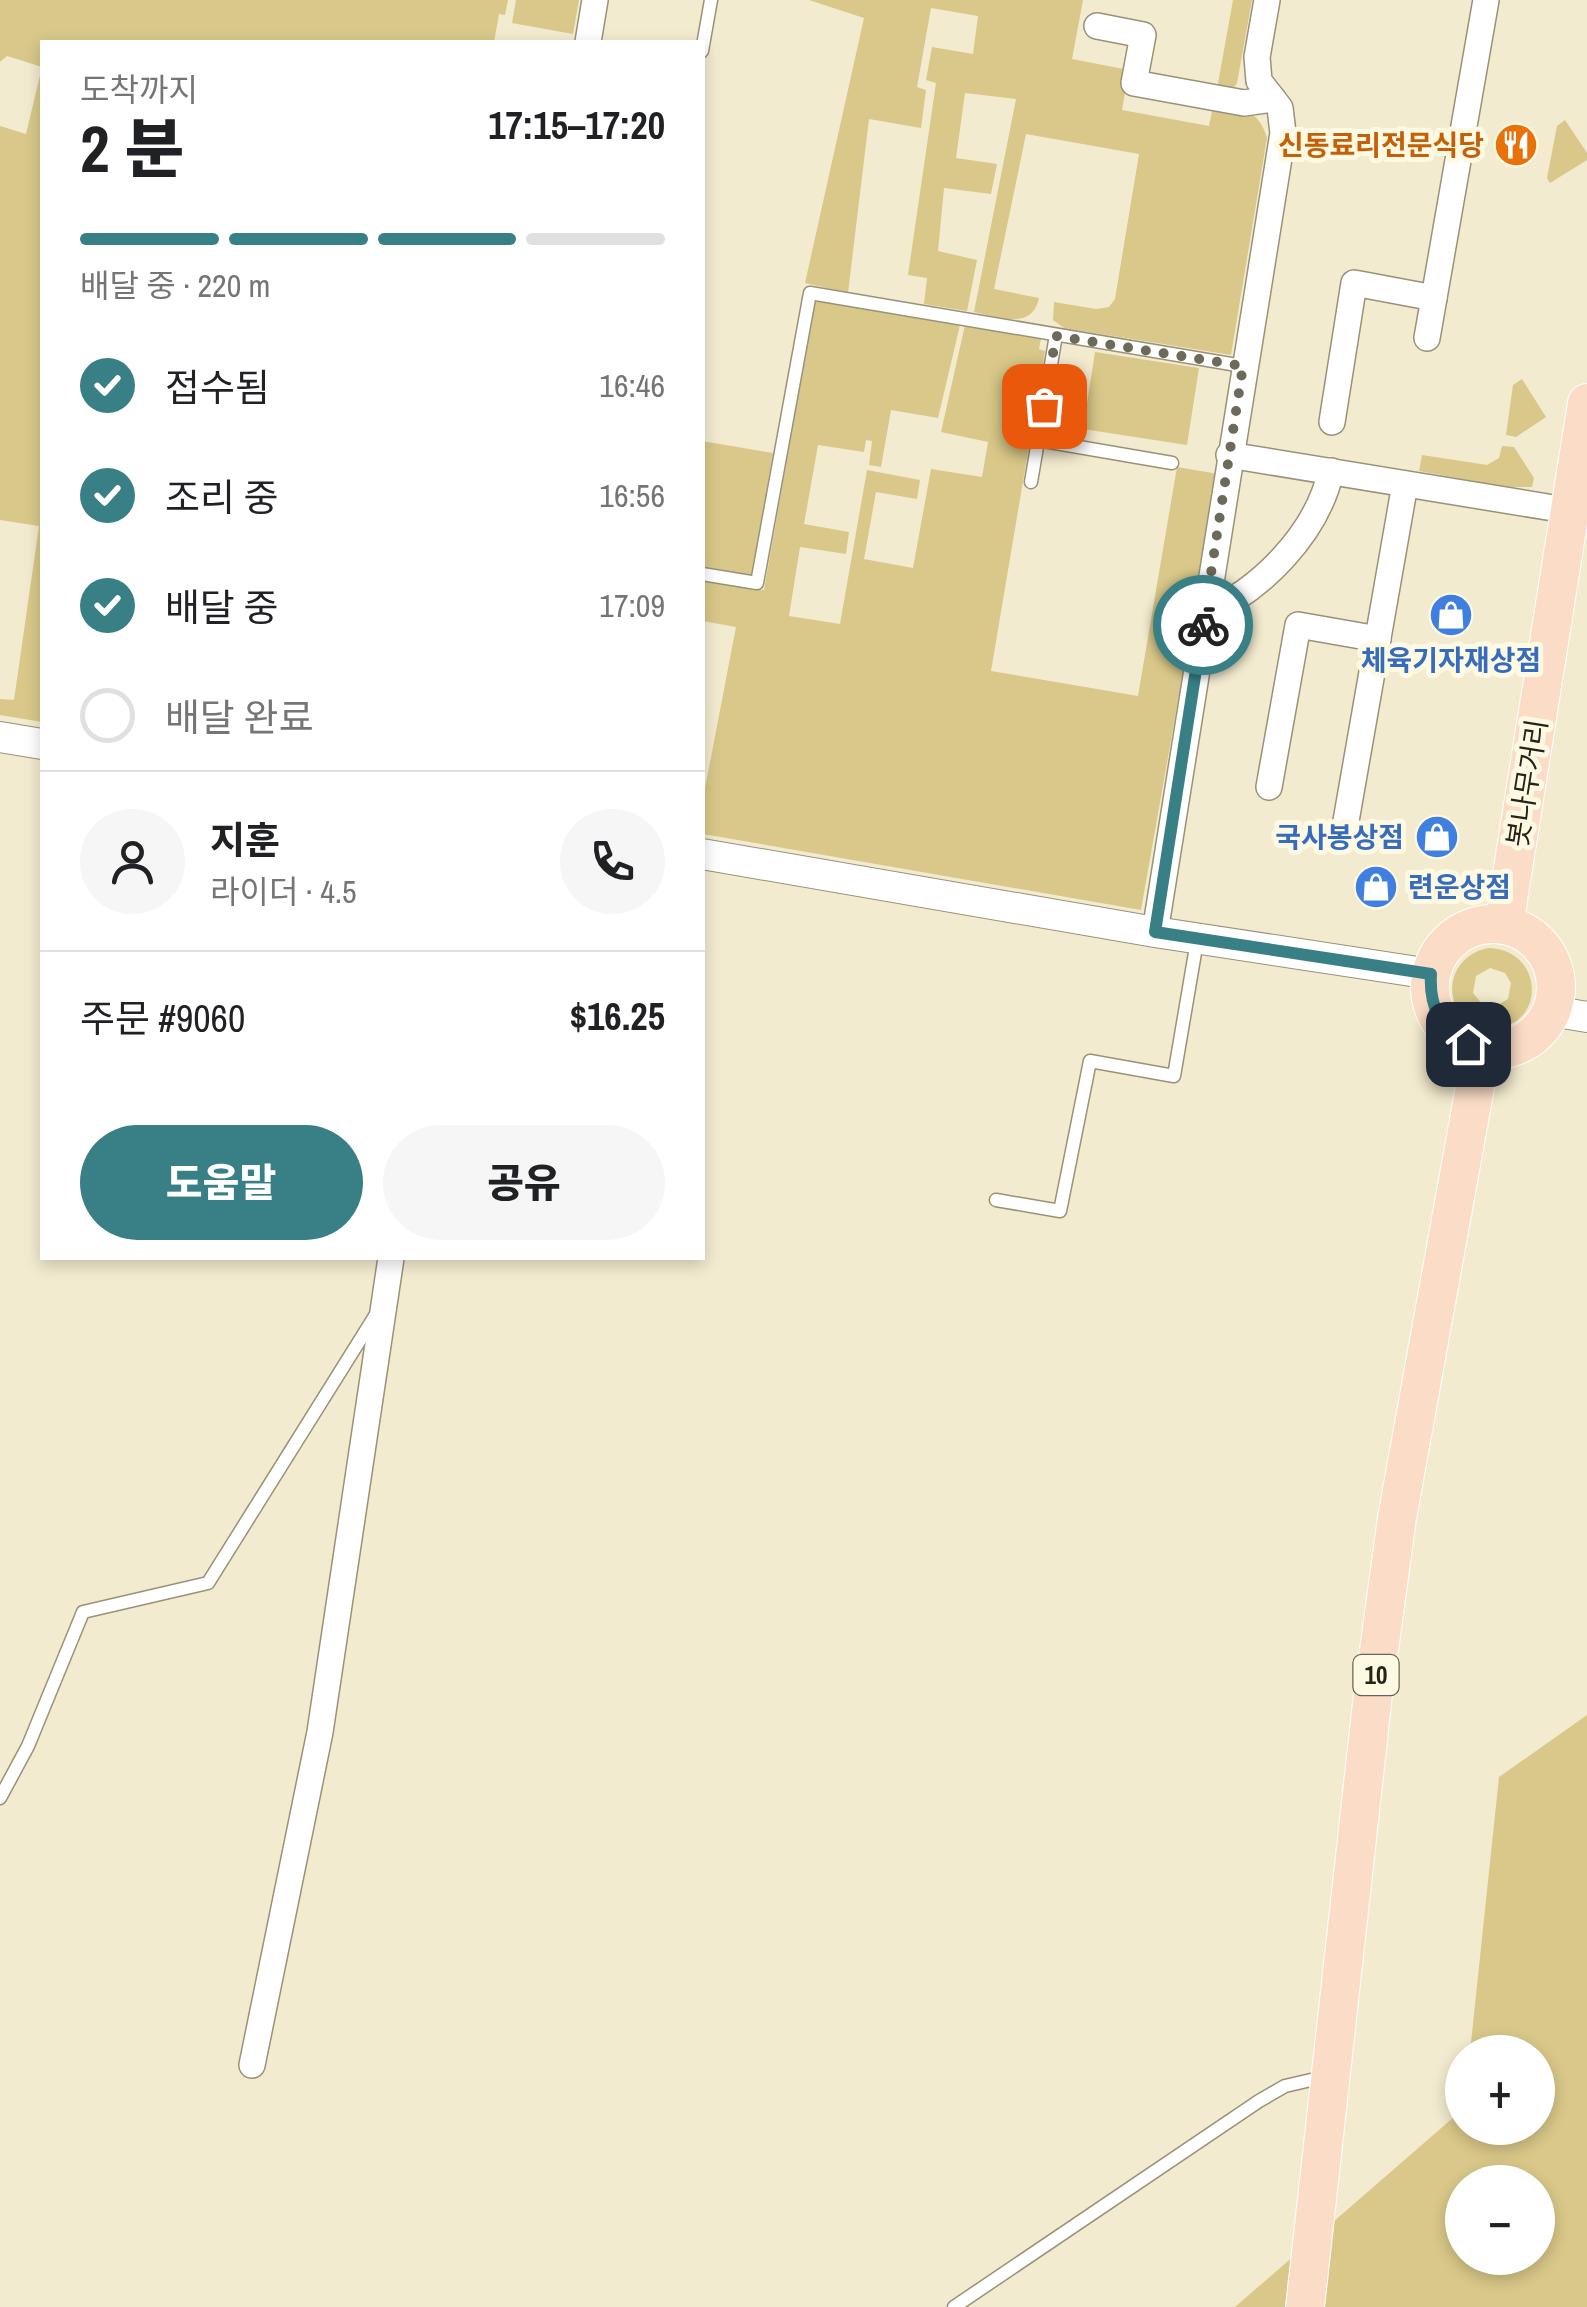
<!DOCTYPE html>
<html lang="ko">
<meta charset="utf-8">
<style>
:root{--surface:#fff;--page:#f6f6f6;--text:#202124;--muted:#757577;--line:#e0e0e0;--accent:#388086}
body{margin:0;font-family:"Archivo Narrow","Noto Sans KR",sans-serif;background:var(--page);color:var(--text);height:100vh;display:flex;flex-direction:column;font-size:38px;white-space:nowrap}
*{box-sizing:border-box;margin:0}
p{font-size:32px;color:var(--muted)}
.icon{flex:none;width:55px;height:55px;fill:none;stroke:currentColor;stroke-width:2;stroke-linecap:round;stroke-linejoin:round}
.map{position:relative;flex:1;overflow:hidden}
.panel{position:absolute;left:40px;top:40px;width:665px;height:1220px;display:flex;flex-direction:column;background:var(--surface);border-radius:0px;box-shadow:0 5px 15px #0003}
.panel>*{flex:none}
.fabs{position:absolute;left:1445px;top:2035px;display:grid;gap:20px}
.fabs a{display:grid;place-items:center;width:110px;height:110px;border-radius:50%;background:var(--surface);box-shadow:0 5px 15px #0003;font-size:50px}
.pin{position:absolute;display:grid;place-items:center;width:85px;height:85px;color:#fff;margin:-42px;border-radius:20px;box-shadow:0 5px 15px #0006}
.courier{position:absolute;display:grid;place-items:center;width:100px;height:100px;margin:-50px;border:8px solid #388086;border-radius:50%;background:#fff;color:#222;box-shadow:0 2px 12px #0007}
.head em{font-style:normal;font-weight:800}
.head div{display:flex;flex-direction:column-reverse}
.head{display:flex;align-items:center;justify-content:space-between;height:170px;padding:0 40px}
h1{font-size:65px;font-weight:800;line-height:75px}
.bar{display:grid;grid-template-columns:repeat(4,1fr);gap:15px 10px;align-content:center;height:120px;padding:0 40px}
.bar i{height:12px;border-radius:8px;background:var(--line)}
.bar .on{background:var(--accent)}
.bar p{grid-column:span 4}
.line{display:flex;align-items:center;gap:25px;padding:0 40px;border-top:2px solid var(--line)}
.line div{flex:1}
.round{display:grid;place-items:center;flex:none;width:105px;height:105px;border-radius:52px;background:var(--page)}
ol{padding:0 40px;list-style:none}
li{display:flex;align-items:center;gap:30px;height:110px}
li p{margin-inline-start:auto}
li .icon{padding:10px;border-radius:50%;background:var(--accent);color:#fff;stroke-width:4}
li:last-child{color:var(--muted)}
li i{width:55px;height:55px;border:5px solid var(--line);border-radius:50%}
.cta{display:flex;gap:20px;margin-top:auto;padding:20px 40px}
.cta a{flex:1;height:115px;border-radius:60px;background:var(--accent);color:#fff;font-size:40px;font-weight:800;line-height:115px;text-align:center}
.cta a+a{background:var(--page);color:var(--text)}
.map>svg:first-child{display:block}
.green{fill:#d9c889;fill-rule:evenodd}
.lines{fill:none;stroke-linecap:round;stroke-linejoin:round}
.service-casing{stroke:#999278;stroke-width:15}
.minor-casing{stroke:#999278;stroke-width:28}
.tertiary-casing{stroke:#999278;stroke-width:32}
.primary-casing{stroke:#fff;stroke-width:40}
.service{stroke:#fff;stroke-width:12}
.minor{stroke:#fff;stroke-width:25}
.tertiary{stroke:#fff;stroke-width:30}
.primary{stroke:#fbddc7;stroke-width:38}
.done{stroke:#6e6a59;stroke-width:10;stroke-dasharray:0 18}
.route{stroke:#388086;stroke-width:12}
.labels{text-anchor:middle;stroke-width:10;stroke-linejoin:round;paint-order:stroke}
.shield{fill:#fef9e2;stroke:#676455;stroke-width:2.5}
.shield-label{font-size:25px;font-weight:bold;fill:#262419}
.food-label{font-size:28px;font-weight:bold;fill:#c56008;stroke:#fef9e2;text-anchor:end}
.shop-label{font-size:28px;font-weight:bold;fill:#366cbe;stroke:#fef9e2}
.street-label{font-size:28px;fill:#262419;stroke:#fef9e2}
</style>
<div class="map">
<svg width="1587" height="2307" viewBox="0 0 1587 2307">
<rect width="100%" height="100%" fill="#f3ebcf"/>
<!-- green -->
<g class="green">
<path d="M 0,0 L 508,0 L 505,15 L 499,14 L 494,42 L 418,40 L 417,42 L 42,42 L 42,722 L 0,715 L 0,699 L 14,700 L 39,526 L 0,520 L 0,126 L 26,134 L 42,67 L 7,56 L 0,62 Z"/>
<path d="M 516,0 L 579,0 L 573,34 L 512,23 Z"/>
<path d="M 809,0 L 1083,0 L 1072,59 L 1129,70 L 1122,110 L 1209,126 L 1213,106 C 1242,111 1258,107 1267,138 L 1231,355 L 1064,328 L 1053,320 L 1054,302 L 1096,309 L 1109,307 L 1115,299 L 1139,154 L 1026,134 L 994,289 L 1039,298 C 1032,331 998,317 974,312 L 1016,99 L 965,93 L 956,158 L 997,164 L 991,194 L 944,188 L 938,251 L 977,260 L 967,311 L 924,304 L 927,278 L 908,275 L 936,83 L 926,80 L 932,47 L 973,54 L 978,16 L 931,8 L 917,87 L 926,90 L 921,128 L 869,119 L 848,293 L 805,283 L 864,18 Z"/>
<path d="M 1233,0 L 1252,0 L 1237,83 L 1233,89 L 1217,89 Z"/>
<path d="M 1565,120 L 1587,153 L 1587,160 L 1550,183 L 1547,178 L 1557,126 Z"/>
<path d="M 815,299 L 960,325 L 938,418 L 891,410 L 881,467 L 869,465 L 872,441 L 866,440 L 864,452 L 818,445 L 804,524 L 849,532 L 846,554 L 800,547 L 789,616 L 840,624 L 867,470 L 920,480 L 917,499 L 876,492 L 864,559 L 913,568 L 931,469 L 982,477 L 988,442 L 941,432 L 965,325 L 1041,339 L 1039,349 L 1045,351 L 991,671 L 1138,696 L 1177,467 L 1218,474 L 1141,910 L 703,834 L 702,804 L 736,627 L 703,621 L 703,580 L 764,590 Z"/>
<path d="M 1095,352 L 1199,368 L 1187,445 L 1083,429 Z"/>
<path d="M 1522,379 L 1546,417 L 1516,437 L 1506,435 L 1513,385 Z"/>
<path d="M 702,441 L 773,453 L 752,577 L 703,568 Z"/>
<path d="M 1502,446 L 1514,447 L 1534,478 L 1532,487 L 1505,487 L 1419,471 L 1422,455 L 1487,465 L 1499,458 Z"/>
<path d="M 1488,948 C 1543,949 1547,1023 1496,1028 C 1445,1033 1434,960 1488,948 ZM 1490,968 L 1505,973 L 1511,983 L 1508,999 L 1494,1007 L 1483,1005 L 1473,993 L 1476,976 Z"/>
<path d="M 1587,1715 L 1587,2307 L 1235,2307 L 1462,2110 L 1462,2128 L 1538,2128 L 1538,2052 L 1470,2052 L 1499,1777 ZM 1462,2182 L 1538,2182 L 1538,2258 L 1462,2258 Z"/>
</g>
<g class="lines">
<!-- service casing -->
<g class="service-casing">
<g id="service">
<path d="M 702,51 L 711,0"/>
<path d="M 1038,440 L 1172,463"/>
<path d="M 1031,482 L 1056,335"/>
<path d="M 702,574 L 757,583 L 810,293 L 1243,366"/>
<path d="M 996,1200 L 1060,1211 L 1090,1061 L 1174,1076 L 1197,941"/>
<path d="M 0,1798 L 28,1746 L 83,1612 L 208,1583 L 375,1316"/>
<path d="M 954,2307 L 1259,2101 L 1285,2086 L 1324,2077"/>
</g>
</g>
<!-- minor casing -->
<g class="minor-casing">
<g id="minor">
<path d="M 1097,26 L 1143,35 L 1134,83 L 1244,103 L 1273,99"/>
<path d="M 588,42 L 595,0"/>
<path d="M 1427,338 L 1486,0"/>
<path d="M 1332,422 L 1354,283 L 1434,298"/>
<path d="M 1229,455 L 1584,513"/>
<path d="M 1204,615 C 1261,590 1317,534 1331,471"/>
<path d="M 1269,787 L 1298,625 L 1378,639"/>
<path d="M 1343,838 L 1405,484"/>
<path d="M 1155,932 L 1283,133 L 1280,108 L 1259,81 L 1257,57 L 1267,0"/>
<path d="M 252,2065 L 320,1732 L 391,1258"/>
</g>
</g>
<!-- tertiary casing -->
<g class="tertiary-casing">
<g id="tertiary">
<path d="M 0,737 L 42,744"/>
<path d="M 702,854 L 1155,932 L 1431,974"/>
<path d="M 1551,1011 L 1587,1017"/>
</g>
</g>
<!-- primary casing -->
<g class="primary-casing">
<g id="primary">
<circle cx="1493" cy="987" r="63"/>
<path d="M 1504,925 L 1587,403"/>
<path d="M 1305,2307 L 1373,1694 L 1397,1518 L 1482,1048"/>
</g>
</g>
<!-- service -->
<use href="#service" class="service"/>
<!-- minor -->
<use href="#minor" class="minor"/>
<!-- tertiary -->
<use href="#tertiary" class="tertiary"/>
<!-- primary -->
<use href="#primary" class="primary"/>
</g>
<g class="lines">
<!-- done -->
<path class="done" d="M 1044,406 L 1056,336 L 1243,366 L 1203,625"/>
<!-- route -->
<path class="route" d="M 1203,625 L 1155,932 L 1431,974 C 1429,1006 1440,1029 1468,1044"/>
</g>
<!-- icons -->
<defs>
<g id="restaurant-disc" transform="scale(2.25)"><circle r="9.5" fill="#e8710a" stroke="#fef9e2"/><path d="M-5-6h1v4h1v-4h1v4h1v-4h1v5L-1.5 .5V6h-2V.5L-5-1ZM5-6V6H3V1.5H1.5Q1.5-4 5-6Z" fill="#fff"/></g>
<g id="shop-disc" transform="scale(2.25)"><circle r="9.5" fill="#3f7fe0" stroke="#fef9e2"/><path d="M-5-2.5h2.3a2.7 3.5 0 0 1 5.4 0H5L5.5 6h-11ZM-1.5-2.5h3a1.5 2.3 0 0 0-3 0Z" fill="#fff"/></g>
</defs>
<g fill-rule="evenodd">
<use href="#restaurant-disc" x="1516" y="145"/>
<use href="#shop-disc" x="1451" y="615"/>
<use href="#shop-disc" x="1437" y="837"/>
<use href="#shop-disc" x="1376" y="887"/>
</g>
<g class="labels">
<!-- shield labels -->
<rect class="shield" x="1353.5" y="1655" width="45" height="40" rx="8"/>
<g class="shield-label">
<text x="1376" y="1684">10</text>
</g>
<!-- food labels -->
<g class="food-label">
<text x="1484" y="155">신동료리전문식당</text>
</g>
<!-- shop labels -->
<g class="shop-label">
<text x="1451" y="670">체육기자재상점</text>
<text x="1404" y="847" text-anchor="end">국사봉상점</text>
<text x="1408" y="897" text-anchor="start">련운상점</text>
</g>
<!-- street labels -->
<g class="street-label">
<text transform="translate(1527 783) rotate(-81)" y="10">봇나무거리</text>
</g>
</g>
</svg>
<div class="fabs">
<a>+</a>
<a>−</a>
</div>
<div class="pin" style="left:1044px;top:406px;background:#ea580c"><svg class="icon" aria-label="bag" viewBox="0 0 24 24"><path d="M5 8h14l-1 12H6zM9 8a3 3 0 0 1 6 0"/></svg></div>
<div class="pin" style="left:1468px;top:1044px;background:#1f2937"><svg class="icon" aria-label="home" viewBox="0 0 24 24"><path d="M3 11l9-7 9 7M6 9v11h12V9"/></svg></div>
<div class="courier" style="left:1203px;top:625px"><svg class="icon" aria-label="bike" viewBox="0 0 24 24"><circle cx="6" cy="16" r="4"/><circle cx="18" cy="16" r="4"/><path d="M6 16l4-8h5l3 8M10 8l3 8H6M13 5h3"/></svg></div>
<section class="panel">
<div class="head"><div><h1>2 분</h1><p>도착까지</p></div><em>17:15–17:20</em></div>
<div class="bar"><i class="on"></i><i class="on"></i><i class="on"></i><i></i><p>배달 중 · 220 m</p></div>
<ol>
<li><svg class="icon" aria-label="check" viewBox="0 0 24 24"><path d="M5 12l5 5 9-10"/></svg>접수됨<p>16:46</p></li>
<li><svg class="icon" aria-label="check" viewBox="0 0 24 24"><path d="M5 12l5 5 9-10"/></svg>조리 중<p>16:56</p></li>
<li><svg class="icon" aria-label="check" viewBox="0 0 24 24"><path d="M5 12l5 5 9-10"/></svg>배달 중<p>17:09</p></li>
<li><i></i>배달 완료</li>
</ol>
<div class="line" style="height:180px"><a class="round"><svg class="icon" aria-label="person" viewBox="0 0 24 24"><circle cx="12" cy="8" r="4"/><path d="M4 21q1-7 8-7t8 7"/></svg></a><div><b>지훈</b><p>라이더 · 4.5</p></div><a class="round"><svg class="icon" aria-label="phone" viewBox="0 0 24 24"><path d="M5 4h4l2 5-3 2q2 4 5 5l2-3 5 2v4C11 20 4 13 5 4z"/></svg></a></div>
<div class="line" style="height:130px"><div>주문 #9060</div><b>$16.25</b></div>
<div class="cta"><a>도움말</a><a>공유</a></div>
</section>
</div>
